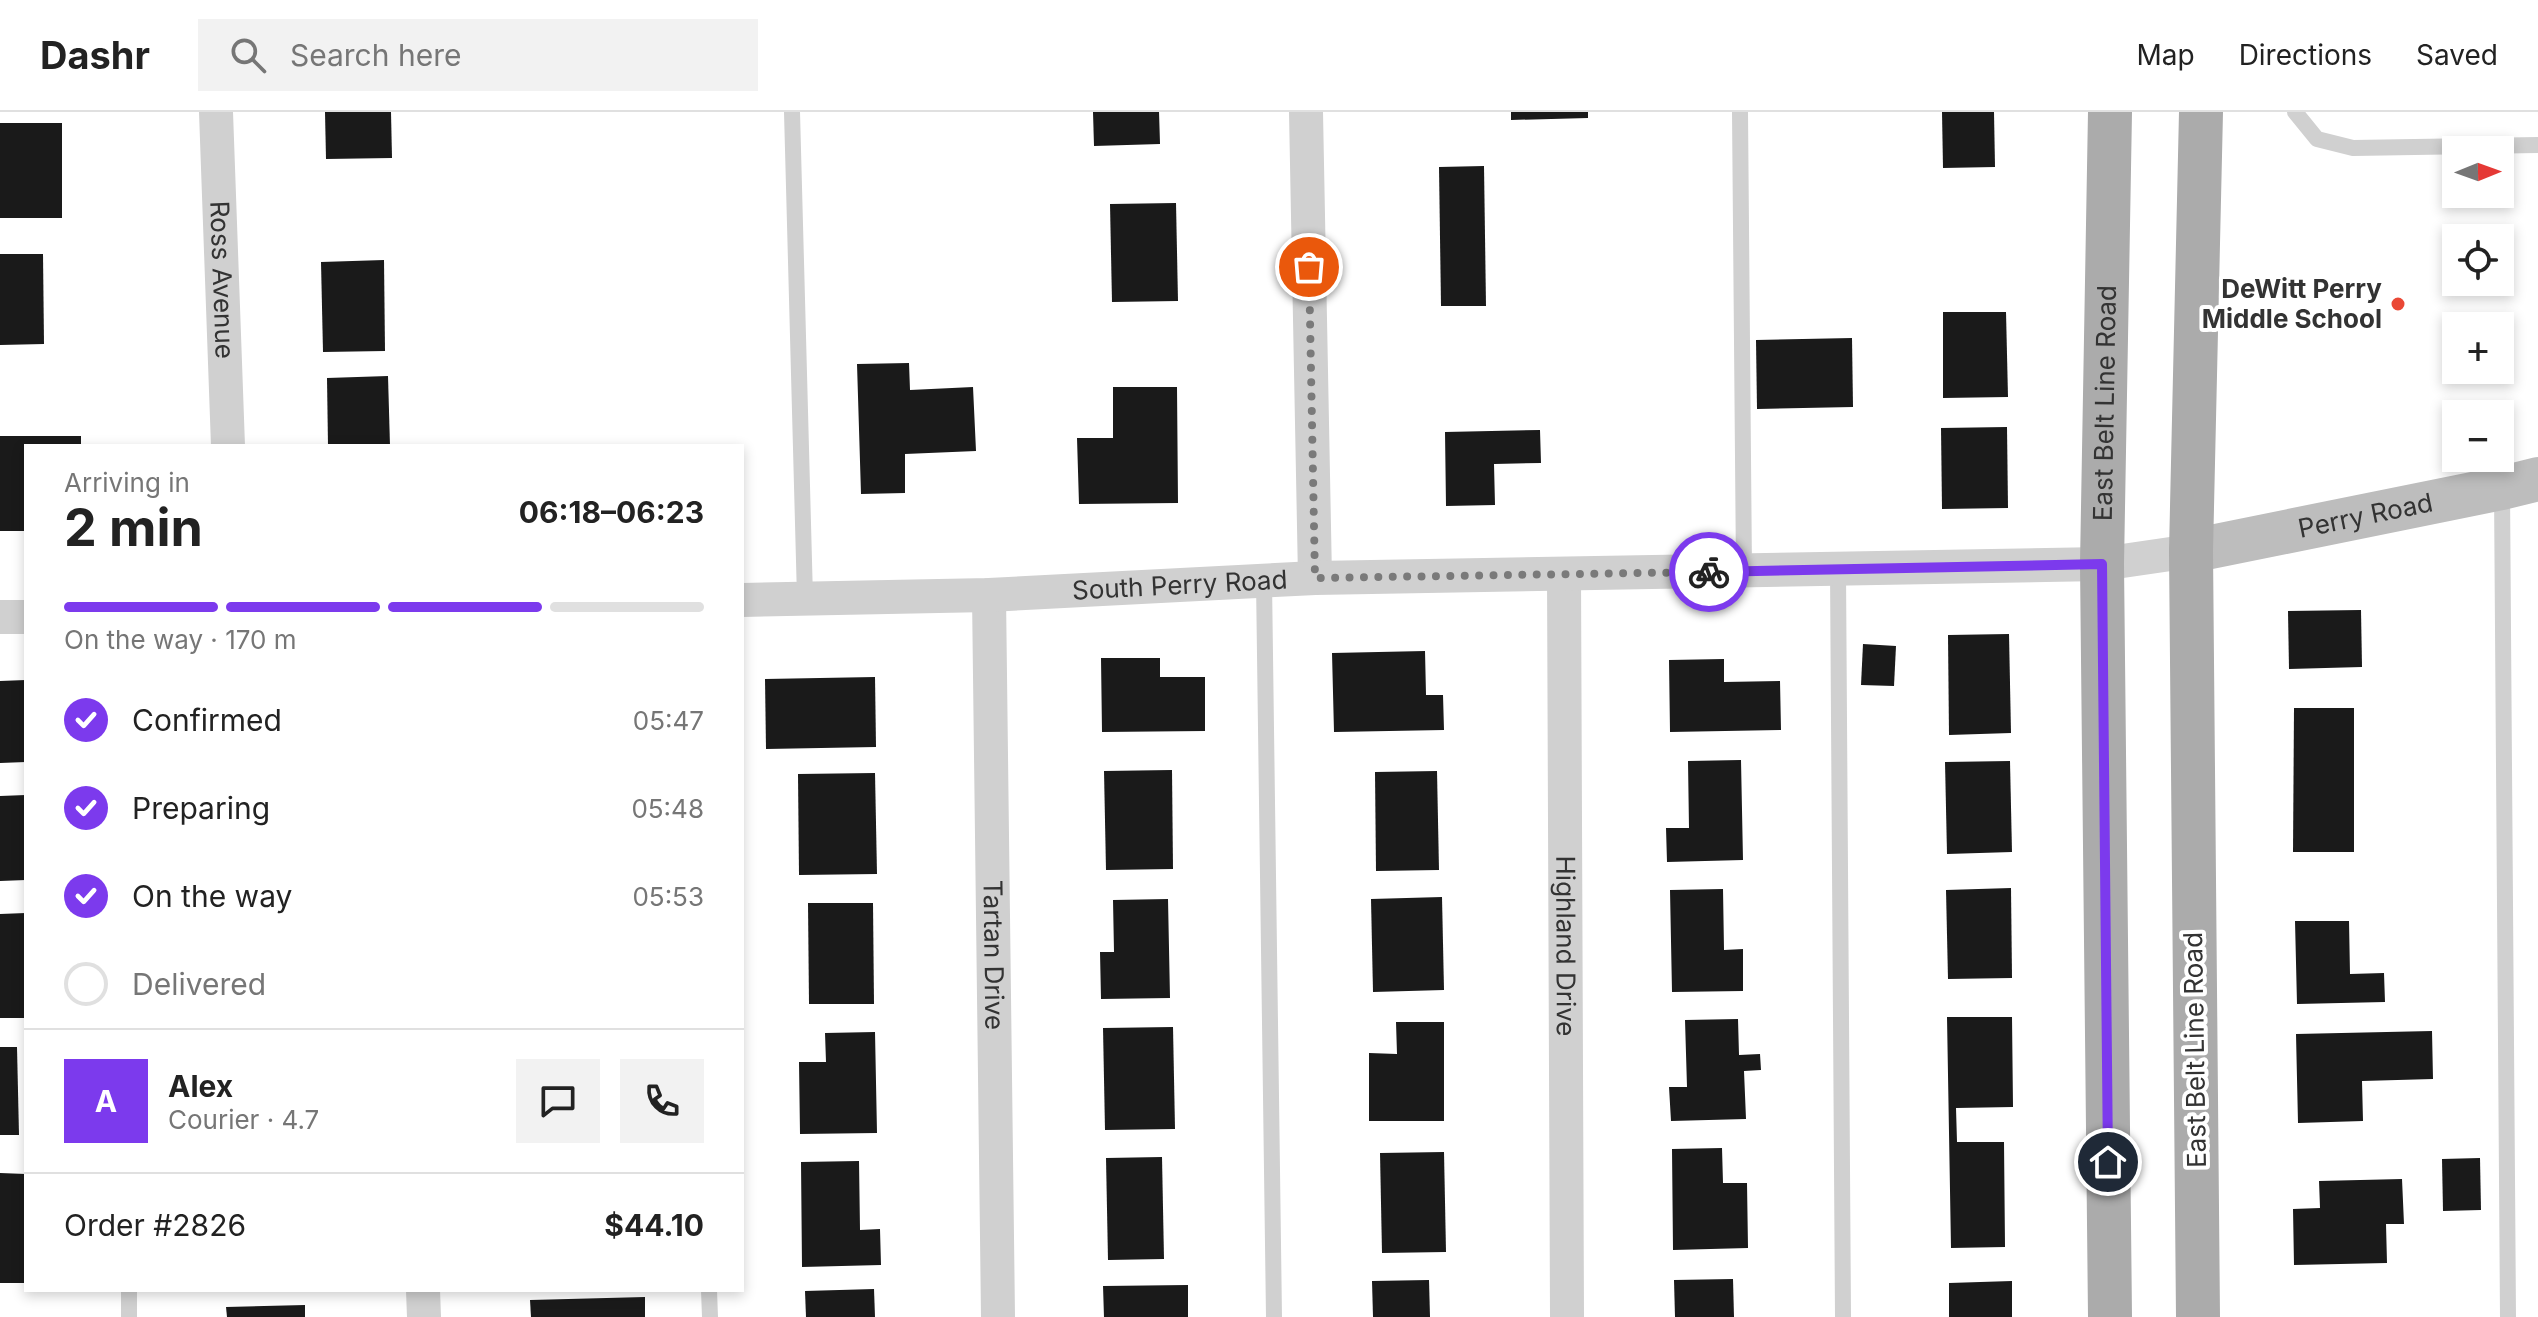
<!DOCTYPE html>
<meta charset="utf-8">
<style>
:root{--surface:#fff;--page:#f2f2f2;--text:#222;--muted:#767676;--line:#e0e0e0;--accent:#7c3aed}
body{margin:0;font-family:Inter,sans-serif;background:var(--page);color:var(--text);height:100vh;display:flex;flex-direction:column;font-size:30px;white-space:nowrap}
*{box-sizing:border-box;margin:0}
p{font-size:26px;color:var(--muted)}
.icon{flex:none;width:44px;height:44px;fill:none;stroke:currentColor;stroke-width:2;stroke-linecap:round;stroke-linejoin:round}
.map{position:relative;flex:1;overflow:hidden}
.side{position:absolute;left:24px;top:332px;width:720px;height:848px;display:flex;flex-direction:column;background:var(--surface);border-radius:0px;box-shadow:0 4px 12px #0003}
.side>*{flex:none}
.needle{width:52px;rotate:89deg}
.controls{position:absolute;left:2442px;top:24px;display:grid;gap:16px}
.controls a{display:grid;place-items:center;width:72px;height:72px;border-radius:0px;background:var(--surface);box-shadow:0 4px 12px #0003;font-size:40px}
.pin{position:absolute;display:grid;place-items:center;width:68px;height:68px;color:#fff;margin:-34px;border:4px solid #fff;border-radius:50%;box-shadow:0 2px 8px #0007}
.courier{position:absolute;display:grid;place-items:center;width:80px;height:80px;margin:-40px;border:6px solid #7c3aed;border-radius:50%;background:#fff;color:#222;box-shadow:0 2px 10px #0007}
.overview em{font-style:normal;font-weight:700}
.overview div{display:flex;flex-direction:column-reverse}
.overview{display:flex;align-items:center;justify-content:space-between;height:136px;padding:0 40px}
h1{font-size:52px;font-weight:700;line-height:60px}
.bar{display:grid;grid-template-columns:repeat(4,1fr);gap:12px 8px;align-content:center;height:96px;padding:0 40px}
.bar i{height:10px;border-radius:6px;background:var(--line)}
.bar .on{background:var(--accent)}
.bar p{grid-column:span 4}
.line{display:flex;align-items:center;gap:20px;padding:0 40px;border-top:2px solid var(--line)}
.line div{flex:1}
.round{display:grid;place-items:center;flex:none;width:84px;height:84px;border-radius:0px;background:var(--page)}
ol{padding:0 40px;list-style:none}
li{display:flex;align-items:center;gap:24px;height:88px}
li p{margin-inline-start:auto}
li .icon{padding:8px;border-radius:50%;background:var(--accent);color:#fff;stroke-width:4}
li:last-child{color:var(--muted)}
li i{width:44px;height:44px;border:4px solid var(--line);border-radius:50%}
header{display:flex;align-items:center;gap:48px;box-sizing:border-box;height:112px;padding:0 40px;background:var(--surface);border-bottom:2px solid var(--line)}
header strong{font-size:38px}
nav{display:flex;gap:44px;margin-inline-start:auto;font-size:28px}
.search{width:560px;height:72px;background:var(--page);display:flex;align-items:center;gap:20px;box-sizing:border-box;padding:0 28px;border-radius:0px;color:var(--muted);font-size:30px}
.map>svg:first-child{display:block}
.building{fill:#1a1a1a}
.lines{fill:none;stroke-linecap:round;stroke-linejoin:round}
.lane{stroke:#d0d0d0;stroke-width:16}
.street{stroke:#d0d0d0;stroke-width:34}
.secondary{stroke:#bdbdbd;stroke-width:44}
.primary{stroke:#ababab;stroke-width:44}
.done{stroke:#7a7a7a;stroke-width:8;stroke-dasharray:0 14.4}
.route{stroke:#7c3aed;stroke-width:10}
.poi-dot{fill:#ea4835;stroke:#fff;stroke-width:3}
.labels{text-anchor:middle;stroke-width:8;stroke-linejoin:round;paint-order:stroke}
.street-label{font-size:26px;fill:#333;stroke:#fff}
.poi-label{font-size:26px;font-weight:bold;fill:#333;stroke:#fff;text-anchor:end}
</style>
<header>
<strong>Dashr</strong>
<div class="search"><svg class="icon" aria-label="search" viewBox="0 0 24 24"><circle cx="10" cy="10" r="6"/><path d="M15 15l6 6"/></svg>Search here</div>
<nav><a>Map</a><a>Directions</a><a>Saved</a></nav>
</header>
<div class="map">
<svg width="2538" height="1205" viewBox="0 0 2538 1205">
<rect width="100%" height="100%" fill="#fff"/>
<!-- building -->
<g class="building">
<path d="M 325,0 L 391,0 L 392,46 L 326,47 Z"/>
<path d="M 1093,0 L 1159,0 L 1160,32 L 1094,34 Z"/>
<path d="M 1511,0 L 1588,0 L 1588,6 L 1511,8 Z"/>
<path d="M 1942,0 L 1994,0 L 1995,55 L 1943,56 Z"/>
<rect x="0" y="11" width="62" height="95"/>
<path d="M 1484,54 L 1486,194 L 1441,194 L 1439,55 Z"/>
<path d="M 1176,91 L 1178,189 L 1112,190 L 1110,92 Z"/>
<path d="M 0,142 L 43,142 L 44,232 L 0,233 Z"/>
<path d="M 384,148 L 385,239 L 323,240 L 321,150 Z"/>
<path d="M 1943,200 L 2006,200 L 2008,285 L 1943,286 Z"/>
<path d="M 1852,226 L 1853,295 L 1757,297 L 1756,228 Z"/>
<path d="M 909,251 L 910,278 L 973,275 L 976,339 L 905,342 L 905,381 L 861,382 L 857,252 Z"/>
<path d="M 388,264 L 390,334 L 328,334 L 327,266 Z"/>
<path d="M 1113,275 L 1177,275 L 1178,391 L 1079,392 L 1077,326 L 1113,326 Z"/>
<path d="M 2007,315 L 2008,396 L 1942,397 L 1941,316 Z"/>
<path d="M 1540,318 L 1541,351 L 1494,352 L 1495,393 L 1446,394 L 1445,320 Z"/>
<path d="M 0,324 L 81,324 L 81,334 L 26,334 L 26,419 L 0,419 Z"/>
<path d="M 2361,498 L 2362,555 L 2289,557 L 2288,499 Z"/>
<path d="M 2009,522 L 2011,621 L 1949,623 L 1948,523 Z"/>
<path d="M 1863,532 L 1896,534 L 1894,574 L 1861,573 Z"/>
<path d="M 1425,539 L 1426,583 L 1443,583 L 1444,618 L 1334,620 L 1332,541 Z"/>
<path d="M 1101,546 L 1160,546 L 1160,565 L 1205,565 L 1205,619 L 1102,620 Z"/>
<path d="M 1724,547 L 1724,570 L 1780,569 L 1781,618 L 1670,620 L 1669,548 Z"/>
<path d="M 875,565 L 876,635 L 766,637 L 765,567 Z"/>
<path d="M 26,568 L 26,650 L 0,651 L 0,569 Z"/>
<path d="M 2294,596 L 2354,596 L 2354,740 L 2293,740 Z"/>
<path d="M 1741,648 L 1743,748 L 1667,750 L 1666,716 L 1689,716 L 1688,649 Z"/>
<path d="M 2010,649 L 2012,740 L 1947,742 L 1945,650 Z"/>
<path d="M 1172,658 L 1173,757 L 1106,758 L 1104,659 Z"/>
<path d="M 1437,659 L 1439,758 L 1376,759 L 1375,660 Z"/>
<path d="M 875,661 L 877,762 L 799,763 L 798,662 Z"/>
<path d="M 26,683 L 26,768 L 0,769 L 0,684 Z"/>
<path d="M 2011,776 L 2012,866 L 1948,867 L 1946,778 Z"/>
<path d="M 1723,777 L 1724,838 L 1743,837 L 1743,879 L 1672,880 L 1670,778 Z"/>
<path d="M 1442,785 L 1444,878 L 1373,880 L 1371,787 Z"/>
<path d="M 1168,787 L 1170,886 L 1101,887 L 1100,840 L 1114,840 L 1113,788 Z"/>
<path d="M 808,791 L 873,791 L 874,892 L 809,892 Z"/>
<path d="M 26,801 L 26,906 L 0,906 L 0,802 Z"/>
<path d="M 2295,809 L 2349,809 L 2350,862 L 2384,861 L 2385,890 L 2297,892 Z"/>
<path d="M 1947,905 L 2012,905 L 2013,995 L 1956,996 L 1957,1030 L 2004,1030 L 2005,1135 L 1951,1136 Z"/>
<path d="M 1738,907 L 1739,943 L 1760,942 L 1761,958 L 1744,959 L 1746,1007 L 1671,1009 L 1669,975 L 1687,975 L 1685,908 Z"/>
<path d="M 1396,910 L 1444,910 L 1444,1009 L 1369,1009 L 1369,941 L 1397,942 Z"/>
<path d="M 1173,915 L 1175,1017 L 1105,1018 L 1103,916 Z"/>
<path d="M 2432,919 L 2433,967 L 2362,969 L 2363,1009 L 2298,1011 L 2296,922 Z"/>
<path d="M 875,920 L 877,1021 L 800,1022 L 799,950 L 826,950 L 825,921 Z"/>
<path d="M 0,935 L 17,935 L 19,1023 L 0,1023 Z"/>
<path d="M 1722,1036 L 1723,1071 L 1747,1071 L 1748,1136 L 1673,1138 L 1672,1037 Z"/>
<path d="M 1444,1040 L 1446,1140 L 1382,1141 L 1380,1041 Z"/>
<path d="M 1162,1045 L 1164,1147 L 1108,1148 L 1106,1046 Z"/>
<path d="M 2480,1046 L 2481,1098 L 2443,1099 L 2442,1047 Z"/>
<path d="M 859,1049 L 860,1118 L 880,1117 L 881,1153 L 802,1155 L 801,1050 Z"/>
<path d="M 0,1061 L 26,1062 L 24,1171 L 0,1171 Z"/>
<path d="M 2402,1067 L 2404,1112 L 2386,1112 L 2387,1151 L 2294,1153 L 2293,1097 L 2320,1096 L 2319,1069 Z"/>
<path d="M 1733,1167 L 1734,1205 L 1675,1205 L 1674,1168 Z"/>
<path d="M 1429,1168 L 1430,1205 L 1373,1205 L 1372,1169 Z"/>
<path d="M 2012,1169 L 2012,1205 L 1949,1205 L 1949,1171 Z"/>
<path d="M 1188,1173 L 1188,1205 L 1104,1205 L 1103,1174 Z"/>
<path d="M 874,1177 L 875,1205 L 806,1205 L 805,1179 Z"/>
<path d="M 645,1185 L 645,1205 L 531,1205 L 530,1188 Z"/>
<path d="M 305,1193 L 305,1205 L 227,1205 L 226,1195 Z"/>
</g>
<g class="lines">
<!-- lane -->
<g class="lane">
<path d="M 792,0 L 805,486"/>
<path d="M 1740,0 L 1744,460"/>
<path d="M 2295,0 L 2317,27 L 2353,36 L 2538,33"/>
<path d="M 2502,378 L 2508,1205"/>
<path d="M 1838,458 L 1843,1205"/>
<path d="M 1264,469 L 1274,1205"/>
<path d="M 129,1178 L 129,1205"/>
<path d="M 709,1178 L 710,1205"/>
</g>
<!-- street -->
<g class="street">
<path id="s1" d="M 216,0 L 228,334"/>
<path d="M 1306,0 L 1315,466"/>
<path id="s2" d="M 1564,462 L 1567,1205"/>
<path id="s3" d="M 989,483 L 998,1205"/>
<path id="s4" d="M 742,488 L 989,483 L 1315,466 L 2102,452 L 2191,439"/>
<path d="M 0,505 L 26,505"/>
<path d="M 423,1178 L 424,1205"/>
</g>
<!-- secondary -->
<path class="secondary" id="s5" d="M 2191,439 L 2502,376 L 2538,367"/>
<!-- primary -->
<g class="primary">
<path id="s6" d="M 2110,1205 L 2102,452 L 2110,0"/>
<path d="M 2198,1205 L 2191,439 L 2201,0"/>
</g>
</g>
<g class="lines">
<!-- done -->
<path class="done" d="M 1309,155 L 1315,466 L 1709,460"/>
<!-- route -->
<path class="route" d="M 1709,460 L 2102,452 L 2108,1050"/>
</g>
<!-- markers -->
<circle class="poi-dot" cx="2398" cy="192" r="8"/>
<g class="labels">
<!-- street labels -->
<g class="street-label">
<text dy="9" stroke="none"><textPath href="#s1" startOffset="168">Ross Avenue</textPath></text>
<text dy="9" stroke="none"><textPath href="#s6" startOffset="914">East Belt Line Road</textPath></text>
<text dy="9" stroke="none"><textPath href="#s5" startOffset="178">Perry Road</textPath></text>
<text dy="9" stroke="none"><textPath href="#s4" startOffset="438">South Perry Road</textPath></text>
<text dy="9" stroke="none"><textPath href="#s2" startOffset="372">Highland Drive</textPath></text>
<text dy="9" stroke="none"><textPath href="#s3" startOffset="360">Tartan Drive</textPath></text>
<text transform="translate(2195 938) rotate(-91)" y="9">East Belt Line Road</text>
</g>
<!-- poi labels -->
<g class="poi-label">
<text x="2382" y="186">DeWitt Perry<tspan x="2382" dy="30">Middle School</tspan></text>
</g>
</g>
</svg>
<div class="controls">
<a><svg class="needle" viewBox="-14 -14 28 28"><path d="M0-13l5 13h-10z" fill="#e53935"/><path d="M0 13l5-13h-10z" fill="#767676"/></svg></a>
<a><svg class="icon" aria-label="locate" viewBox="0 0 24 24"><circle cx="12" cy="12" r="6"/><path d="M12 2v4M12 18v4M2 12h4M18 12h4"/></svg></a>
<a>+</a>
<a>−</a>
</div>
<div class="pin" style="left:1309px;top:155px;background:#ea580c"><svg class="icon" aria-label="bag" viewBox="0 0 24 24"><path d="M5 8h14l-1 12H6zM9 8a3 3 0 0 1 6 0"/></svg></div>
<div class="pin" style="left:2108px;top:1050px;background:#1f2937"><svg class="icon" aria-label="home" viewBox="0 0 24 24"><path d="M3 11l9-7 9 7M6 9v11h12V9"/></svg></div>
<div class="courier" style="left:1709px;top:460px"><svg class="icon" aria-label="bike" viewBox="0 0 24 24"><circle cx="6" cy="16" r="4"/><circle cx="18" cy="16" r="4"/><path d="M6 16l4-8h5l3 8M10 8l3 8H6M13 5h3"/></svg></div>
<section class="side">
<div class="overview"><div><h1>2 min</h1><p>Arriving in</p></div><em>06:18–06:23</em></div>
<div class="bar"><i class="on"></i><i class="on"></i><i class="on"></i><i></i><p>On the way · 170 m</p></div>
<ol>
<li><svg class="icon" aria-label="check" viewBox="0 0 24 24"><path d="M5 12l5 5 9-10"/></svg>Confirmed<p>05:47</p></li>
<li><svg class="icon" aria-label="check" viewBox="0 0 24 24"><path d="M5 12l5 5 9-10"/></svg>Preparing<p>05:48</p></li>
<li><svg class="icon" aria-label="check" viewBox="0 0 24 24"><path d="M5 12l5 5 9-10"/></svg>On the way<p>05:53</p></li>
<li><i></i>Delivered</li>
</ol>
<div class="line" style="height:144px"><b class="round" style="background:var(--accent);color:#fff">A</b><div><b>Alex</b><p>Courier · 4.7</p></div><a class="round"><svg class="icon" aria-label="chat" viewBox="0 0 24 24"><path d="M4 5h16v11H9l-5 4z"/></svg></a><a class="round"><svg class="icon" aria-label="phone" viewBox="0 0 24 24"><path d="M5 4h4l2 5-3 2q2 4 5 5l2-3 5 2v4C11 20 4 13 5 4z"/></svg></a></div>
<div class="line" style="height:104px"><div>Order #2826</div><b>$44.10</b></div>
</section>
</div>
